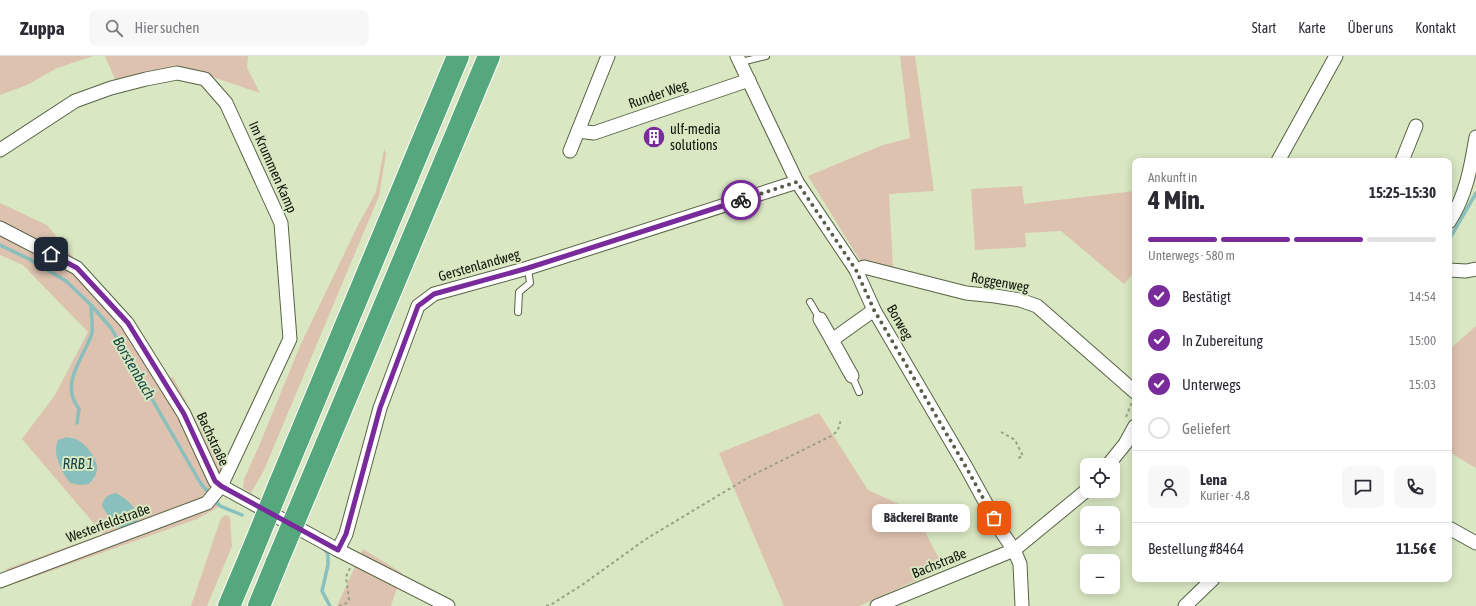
<!DOCTYPE html>
<html lang="de">
<meta charset="utf-8">
<style>
:root{--surface:#fff;--page:#f7f7f7;--text:#2b2b33;--muted:#7c7c81;--line:#e1e1e2;--accent:#7a2b9b}
body{margin:0;font-family:"Asap Condensed",sans-serif;background:var(--page);color:var(--text);height:100vh;display:flex;flex-direction:column;font-size:15px;white-space:nowrap}
*{box-sizing:border-box;margin:0}
p{font-size:13px;color:var(--muted)}
.icon{flex:none;width:22px;height:22px;fill:none;stroke:currentColor;stroke-width:2;stroke-linecap:round;stroke-linejoin:round}
.map{position:relative;flex:1;overflow:hidden}
.drawer{position:absolute;left:1132px;top:102px;width:320px;height:424px;display:flex;flex-direction:column;background:var(--surface);border-radius:8px;box-shadow:0 2px 10px #0003}
.drawer>*{flex:none}
.fabs{position:absolute;left:1080px;top:402px;display:grid;gap:8px}
.fabs a{display:grid;place-items:center;width:40px;height:40px;border-radius:8px;background:var(--surface);box-shadow:0 2px 10px #0003;font-size:20px}
.pin{position:absolute;display:grid;place-items:center;width:34px;height:34px;color:#fff;margin:-17px;border-radius:8px;box-shadow:0 2px 6px #0006}
.courier{position:absolute;display:grid;place-items:center;width:40px;height:40px;margin:-20px;border:3px solid #7a2b9b;border-radius:50%;background:#fff;color:#222;box-shadow:0 1px 5px #0007}
.bubble{position:absolute;height:28px;border-radius:8px;background:var(--surface);box-shadow:0 2px 10px #0003;font-size:13px;font-weight:700;line-height:28px;text-align:center}
.summary em{font-style:normal;font-weight:700}
.summary div{display:flex;flex-direction:column-reverse}
.summary{display:flex;align-items:center;justify-content:space-between;height:68px;padding:0 16px}
h1{font-size:26px;font-weight:700;line-height:30px}
.bar{display:grid;grid-template-columns:repeat(4,1fr);gap:6px 4px;align-content:center;height:48px;padding:0 16px}
.bar i{height:5px;border-radius:3px;background:var(--line)}
.bar .selected{background:var(--accent)}
.bar p{grid-column:span 4}
.line{display:flex;align-items:center;gap:10px;padding:0 16px;border-top:1px solid var(--line)}
.line div{flex:1}
.round{display:grid;place-items:center;flex:none;width:42px;height:42px;border-radius:8px;background:var(--page)}
ol{padding:0 16px;list-style:none}
li{display:flex;align-items:center;gap:12px;height:44px}
li p{margin-inline-start:auto}
li .icon{padding:4px;border-radius:50%;background:var(--accent);color:#fff;stroke-width:4}
li:last-child{color:var(--muted)}
li i{width:22px;height:22px;border:2px solid var(--line);border-radius:50%}
header{display:flex;align-items:center;gap:24px;box-sizing:border-box;height:56px;padding:0 20px;background:var(--surface);border-bottom:1px solid var(--line)}
header strong{font-size:19px}
nav{display:flex;gap:22px;margin-inline-start:auto;font-size:14px}
.search{width:280px;height:36px;background:var(--page);display:flex;align-items:center;gap:10px;box-sizing:border-box;padding:0 14px;border-radius:8px;color:var(--muted);font-size:15px}
.map>svg:first-child{display:block}
.green{fill:#ddc2af;fill-rule:evenodd}
.water{fill:#89bfbc}
.lines{fill:none;stroke-linecap:round;stroke-linejoin:round}
.stream{stroke:#89bfbc;stroke-width:3.5}
.lane-casing{stroke:#576344;stroke-width:8}
.street-casing{stroke:#576344;stroke-width:15}
.highway-casing{stroke:#fff;stroke-width:24}
.path{stroke:#97a285;stroke-width:2;stroke-dasharray:3 3;stroke-linecap:butt}
.lane{stroke:#fff;stroke-width:6}
.street{stroke:#fff;stroke-width:13}
.highway{stroke:#55a87c;stroke-width:22}
.highway-bridge-casing{stroke:#fff;stroke-width:24;stroke-linecap:butt}
.highway-bridge{stroke:#55a87c;stroke-width:22}
.done{stroke:#575e4a;stroke-width:4;stroke-dasharray:0 7.2}
.route{stroke:#7a2b9b;stroke-width:5}
.labels{text-anchor:middle;stroke-width:4;stroke-linejoin:round;paint-order:stroke}
.street-label{font-size:14px;fill:#111509;stroke:#d9e7c3}
.poi-label{font-size:14px;fill:#111509;stroke:#d9e7c3;text-anchor:start}
.water-label{font-size:15px;font-style:italic;fill:#154645;stroke:#d9e7c3}
</style>
<header>
<strong>Zuppa</strong>
<div class="search"><svg class="icon" aria-label="search" viewBox="0 0 24 24"><circle cx="10" cy="10" r="6"/><path d="M15 15l6 6"/></svg>Hier suchen</div>
<nav><a>Start</a><a>Karte</a><a>Über uns</a><a>Kontakt</a></nav>
</header>
<div class="map">
<svg width="1476" height="550" viewBox="0 0 1476 550">
<rect width="100%" height="100%" fill="#d9e7c3"/>
<!-- green -->
<g class="green">
<path d="M 0,0 L 93,0 L 57,12 L 27,29 L 0,39 Z"/>
<path d="M 105,0 L 248,0 L 247,12 L 260,37 L 213,21 L 180,14 L 117,28 Z"/>
<path d="M 900,0 L 915,0 L 934,135 L 889,138 L 893,212 L 861,206 L 808,120 L 883,89 L 910,82 Z"/>
<path d="M 384,93 L 386,98 L 379,140 L 264,414 L 251,437 L 243,432 L 244,423 L 259,390 L 300,290 L 358,169 L 376,136 Z"/>
<path d="M 1022,130 L 1024,148 L 1135,135 L 1135,215 L 1124,228 L 1061,175 L 1025,177 L 1026,191 L 975,194 L 971,133 Z"/>
<path d="M 0,147 L 47,169 L 78,207 L 125,269 L 161,326 L 173,321 L 220,410 L 228,413 L 217,452 L 197,463 L 17,527 L 6,513 L 103,478 L 22,383 L 55,339 L 88,276 L 23,209 L 0,199 ZM 67,381 L 76,383 L 95,422 L 89,428 L 70,427 L 57,404 Z"/>
<path d="M 1476,270 L 1476,412 L 1449,396 L 1449,294 Z"/>
<path d="M 819,357 L 868,434 L 914,455 L 944,512 L 859,550 L 784,550 L 719,397 Z"/>
<path d="M 226,459 L 230,461 L 232,490 L 207,550 L 191,550 L 221,462 Z"/>
<path d="M 363,493 L 402,517 L 391,550 L 337,550 Z"/>
</g>
<!-- water -->
<g class="water">
<path d="M 67,381 C 69,382 73,382 76,383 C 86,388 98,403 97,414 C 96,420 93,424 89,428 L 80,429 L 70,427 C 61,414 52,399 58,384 Z"/>
<path d="M 116,437 C 127,443 135,450 139,463 C 120,482 113,467 102,450 C 104,441 107,439 116,437 Z"/>
</g>
<g class="lines">
<!-- stream -->
<g class="stream">
<path d="M 1449,184 L 1476,137"/>
<path d="M 0,189 L 29,203 L 66,225 L 91,249 L 111,272 L 201,428 L 210,438"/>
<path d="M 77,367 L 79,353 C 62,331 77,311 87,289 C 89,285 91,281 92,277 C 93,268 91,258 91,249"/>
<path d="M 214,443 L 220,450 L 242,459"/>
<path d="M 323,492 L 328,498 L 328,509 L 322,535 L 330,550"/>
</g>
<!-- lane casing -->
<g class="lane-casing">
<g id="lane">
<path d="M 741,6 L 766,0"/>
<path d="M 810,246 L 820,263"/>
<path d="M 518,256 L 519,236 L 530,227 L 528,212"/>
<path d="M 852,320 L 859,336"/>
</g>
</g>
<!-- street casing -->
<g class="street-casing">
<g id="street">
<path d="M 737,0 L 797,126 L 856,214 L 874,254 L 966,411 L 1001,475 L 1014,494 L 1020,508 L 1022,550"/>
<path d="M 578,75 L 594,77 L 749,24"/>
<path d="M 0,94 L 75,45 L 111,32 L 146,23 L 177,17 L 205,23 L 226,47 L 281,167 L 290,283 L 221,430 L 207,447 L 0,525"/>
<path d="M 570,95 L 608,0"/>
<path d="M 1278,105 L 1336,0"/>
<path d="M 1402,105 L 1416,70"/>
<path d="M 1449,166 C 1466,140 1471,111 1476,81"/>
<path d="M 0,172 L 77,212 L 127,267 L 184,358 L 215,425 L 221,430 L 338,494 L 448,550"/>
<path d="M 856,214 L 864,211 L 966,237 L 995,240 L 1020,244 L 1037,250 L 1135,336"/>
<path d="M 1449,214 L 1466,215 L 1476,213"/>
<path d="M 820,263 L 832,284 L 874,254"/>
<path d="M 832,284 L 852,320"/>
<path d="M 1108,409 L 1125,388 L 1135,370"/>
<path d="M 1449,472 L 1476,487"/>
<path d="M 338,494 L 346,478 L 380,352 L 418,250 L 434,238 L 528,212 L 797,126"/>
<path d="M 877,550 L 1014,494 L 1087,434"/>
<path d="M 1185,550 L 1213,523"/>
</g>
</g>
<!-- highway casing -->
<g class="highway-casing">
<g id="highway">
<path d="M 280,427 L 458,0"/>
<path d="M 306,437 L 489,0"/>
<path d="M 229,550 L 251,498"/>
<path d="M 259,550 L 277,506"/>
</g>
</g>
<!-- path -->
<g class="path">
<path d="M 1126,361 L 1132,346"/>
<path d="M 1001,376 L 1015,384 L 1023,400 L 1016,403"/>
<path d="M 339,550 L 344,549 L 349,544 L 346,521 L 350,512"/>
<path d="M 546,550 L 552,548 L 582,529 L 646,483 L 749,421 L 833,379 C 838,374 841,370 840,362"/>
</g>
<!-- lane -->
<use href="#lane" class="lane"/>
<!-- street -->
<use href="#street" class="street"/>
<!-- highway -->
<use href="#highway" class="highway"/>
<!-- highway-bridge casing -->
<g class="highway-bridge-casing">
<g id="highway-bridge">
<path d="M 251,498 L 280,427"/>
<path d="M 277,506 L 306,437"/>
</g>
</g>
<!-- highway-bridge -->
<use href="#highway-bridge" class="highway-bridge"/>
</g>
<g class="lines">
<!-- done -->
<path class="done" d="M 741,144 L 797,126 L 856,214 L 874,254 L 966,411 L 994,462"/>
<!-- route -->
<path class="route" d="M 51,198 L 77,212 L 128,267 L 184,358 L 215,425 L 221,430 L 338,494 L 346,478 L 380,352 L 418,250 L 434,238 L 528,212 L 741,144"/>
</g>
<!-- icons -->
<defs>
<g id="building-disc" transform="scale(1.15)"><circle r="9.5" fill="#7a2b9b" stroke="#d9e7c3"/><path d="M-4-6H4V6H1V3H-1V6H-4ZM-2.5-4.3h1.7v1.8h-1.7ZM.8-4.3h1.7v1.8H.8ZM-2.5-1h1.7V.8h-1.7ZM.8-1h1.7V.8H.8Z" fill="#fff"/></g>
</defs>
<g fill-rule="evenodd">
<use href="#building-disc" x="654" y="81"/>
</g>
<g class="labels">
<!-- street labels -->
<g class="street-label">
<text transform="translate(658 38) rotate(-19)" y="5">Runder Weg</text>
<text transform="translate(273 111) rotate(66)" y="5">Im Krummen Kamp</text>
<text transform="translate(479 209) rotate(-16)" y="5">Gerstenlandweg</text>
<text transform="translate(1000 226) rotate(10)" y="5">Roggenweg</text>
<text transform="translate(900 266) rotate(60)" y="5">Borweg</text>
<text transform="translate(213 383) rotate(65)" y="5">Bachstraße</text>
<text transform="translate(108 467) rotate(-20)" y="5">Westerfeldstraße</text>
<text transform="translate(939 507) rotate(-22)" y="5">Bachstraße</text>
</g>
<!-- poi labels -->
<g class="poi-label">
<text x="670" y="78">ulf-media<tspan x="670" dy="16">solutions</tspan></text>
</g>
<!-- water labels -->
<g class="water-label">
<text transform="translate(134 312) rotate(60)" y="5">Borstenbach</text>
<text x="78" y="413">RRB 1</text>
</g>
</g>
</svg>
<div class="fabs">
<a><svg class="icon" aria-label="locate" viewBox="0 0 24 24"><circle cx="12" cy="12" r="6"/><path d="M12 2v4M12 18v4M2 12h4M18 12h4"/></svg></a>
<a>+</a>
<a>−</a>
</div>
<div class="pin" style="left:994px;top:462px;background:#ea580c"><svg class="icon" aria-label="bag" viewBox="0 0 24 24"><path d="M5 8h14l-1 12H6zM9 8a3 3 0 0 1 6 0"/></svg></div>
<div class="pin" style="left:51px;top:198px;background:#1f2937"><svg class="icon" aria-label="home" viewBox="0 0 24 24"><path d="M3 11l9-7 9 7M6 9v11h12V9"/></svg></div>
<div class="courier" style="left:741px;top:144px"><svg class="icon" aria-label="bike" viewBox="0 0 24 24"><circle cx="6" cy="16" r="4"/><circle cx="18" cy="16" r="4"/><path d="M6 16l4-8h5l3 8M10 8l3 8H6M13 5h3"/></svg></div>
<div class="bubble" style="left:872px;top:448px;width:98px">Bäckerei Brante</div>
<section class="drawer">
<div class="summary"><div><h1>4 Min.</h1><p>Ankunft in</p></div><em>15:25–15:30</em></div>
<div class="bar"><i class="selected"></i><i class="selected"></i><i class="selected"></i><i></i><p>Unterwegs · 580 m</p></div>
<ol>
<li><svg class="icon" aria-label="check" viewBox="0 0 24 24"><path d="M5 12l5 5 9-10"/></svg>Bestätigt<p>14:54</p></li>
<li><svg class="icon" aria-label="check" viewBox="0 0 24 24"><path d="M5 12l5 5 9-10"/></svg>In Zubereitung<p>15:00</p></li>
<li><svg class="icon" aria-label="check" viewBox="0 0 24 24"><path d="M5 12l5 5 9-10"/></svg>Unterwegs<p>15:03</p></li>
<li><i></i>Geliefert</li>
</ol>
<div class="line" style="height:72px"><a class="round"><svg class="icon" aria-label="person" viewBox="0 0 24 24"><circle cx="12" cy="8" r="4"/><path d="M4 21q1-7 8-7t8 7"/></svg></a><div><b>Lena</b><p>Kurier · 4.8</p></div><a class="round"><svg class="icon" aria-label="chat" viewBox="0 0 24 24"><path d="M4 5h16v11H9l-5 4z"/></svg></a><a class="round"><svg class="icon" aria-label="phone" viewBox="0 0 24 24"><path d="M5 4h4l2 5-3 2q2 4 5 5l2-3 5 2v4C11 20 4 13 5 4z"/></svg></a></div>
<div class="line" style="height:52px"><div>Bestellung #8464</div><b>11.56 €</b></div>
</section>
</div>
